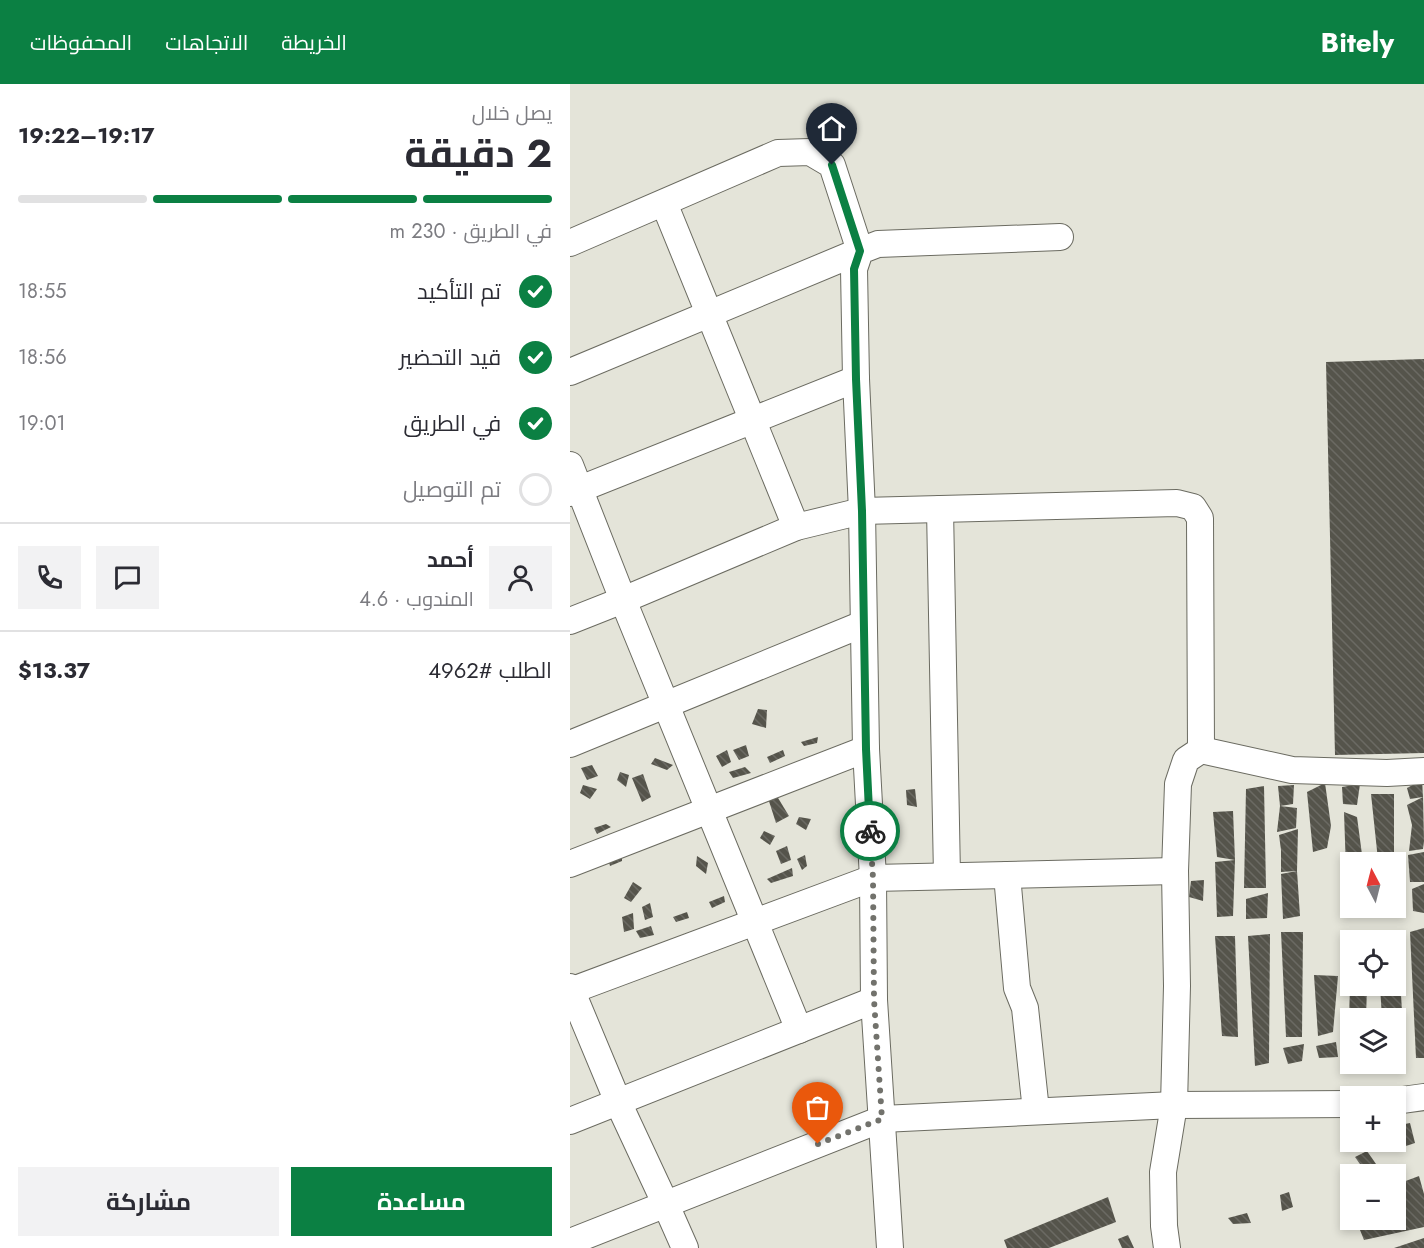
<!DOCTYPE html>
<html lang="ar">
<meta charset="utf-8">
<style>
:root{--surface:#fff;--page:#f2f2f3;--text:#2b2b33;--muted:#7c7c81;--line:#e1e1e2;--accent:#0b8043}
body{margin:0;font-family:Jost,Cairo,sans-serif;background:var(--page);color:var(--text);direction:rtl;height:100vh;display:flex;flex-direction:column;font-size:22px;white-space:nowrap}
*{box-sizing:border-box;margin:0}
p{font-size:20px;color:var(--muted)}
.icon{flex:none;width:33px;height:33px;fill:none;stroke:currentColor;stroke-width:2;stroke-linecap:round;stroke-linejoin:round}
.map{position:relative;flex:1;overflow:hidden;direction:ltr}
.panel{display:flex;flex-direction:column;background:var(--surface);width:570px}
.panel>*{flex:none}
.needle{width:39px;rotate:353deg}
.fabs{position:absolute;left:770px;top:768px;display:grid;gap:12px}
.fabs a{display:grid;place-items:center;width:66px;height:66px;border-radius:0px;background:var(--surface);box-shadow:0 3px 9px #0003;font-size:30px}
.pin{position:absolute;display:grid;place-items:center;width:51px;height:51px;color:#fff;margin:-62px -26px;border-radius:50% 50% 50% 0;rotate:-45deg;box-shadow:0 0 6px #0007}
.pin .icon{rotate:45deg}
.courier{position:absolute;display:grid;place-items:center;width:60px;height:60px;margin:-30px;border:4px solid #0b8043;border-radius:50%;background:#fff;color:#222;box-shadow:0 2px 8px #0007}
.summary em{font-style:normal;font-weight:700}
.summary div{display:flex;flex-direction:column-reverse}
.summary{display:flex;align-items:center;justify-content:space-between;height:102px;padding:0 18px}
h1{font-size:39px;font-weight:700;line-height:45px}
.bar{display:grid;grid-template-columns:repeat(4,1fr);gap:9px 6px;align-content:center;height:72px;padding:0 18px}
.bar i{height:8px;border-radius:4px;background:var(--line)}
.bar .on{background:var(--accent)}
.bar p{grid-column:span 4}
.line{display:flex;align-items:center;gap:15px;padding:0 18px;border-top:2px solid var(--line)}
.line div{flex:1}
.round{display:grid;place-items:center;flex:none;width:63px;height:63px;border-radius:0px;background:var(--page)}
ol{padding:0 18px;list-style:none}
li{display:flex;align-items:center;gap:18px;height:66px}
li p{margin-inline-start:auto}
li .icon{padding:6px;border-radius:50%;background:var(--accent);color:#fff;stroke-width:4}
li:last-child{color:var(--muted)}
li i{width:33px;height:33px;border:3px solid var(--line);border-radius:50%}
.action{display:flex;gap:12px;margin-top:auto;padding:12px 18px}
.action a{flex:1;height:69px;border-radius:0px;background:var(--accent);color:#fff;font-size:24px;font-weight:700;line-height:69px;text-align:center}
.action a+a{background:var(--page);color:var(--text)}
header{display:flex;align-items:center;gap:36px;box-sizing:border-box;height:84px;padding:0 30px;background:var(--accent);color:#fff}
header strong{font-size:28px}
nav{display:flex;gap:33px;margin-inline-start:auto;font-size:21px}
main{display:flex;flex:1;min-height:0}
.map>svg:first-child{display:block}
.building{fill:url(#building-back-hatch)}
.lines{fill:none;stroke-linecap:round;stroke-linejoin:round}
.minor-casing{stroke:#6b6b61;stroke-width:28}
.minor{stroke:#fff;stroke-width:26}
.done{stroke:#72726c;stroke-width:6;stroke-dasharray:0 10.8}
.route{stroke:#0b8043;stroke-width:8}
</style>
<header>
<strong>Bitely</strong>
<nav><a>الخريطة</a><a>الاتجاهات</a><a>المحفوظات</a></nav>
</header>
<main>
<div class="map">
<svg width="854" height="1164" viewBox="0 0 854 1164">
<defs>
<pattern id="building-back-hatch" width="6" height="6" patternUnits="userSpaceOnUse" patternTransform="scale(1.5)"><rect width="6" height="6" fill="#55544b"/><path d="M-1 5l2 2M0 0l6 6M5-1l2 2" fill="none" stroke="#6b6a63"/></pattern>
</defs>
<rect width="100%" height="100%" fill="#e4e4d9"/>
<!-- building -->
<g class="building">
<path d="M 854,275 L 854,669 L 765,671 L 756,278 Z"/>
<path d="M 188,625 L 197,626 L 196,644 L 182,640 Z"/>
<path d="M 248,653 L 247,659 L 234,662 L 231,658 Z"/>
<path d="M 176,661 L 179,672 L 169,676 L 163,666 Z"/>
<path d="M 157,666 L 161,678 L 152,683 L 146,672 Z"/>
<path d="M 213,666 L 215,672 L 200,679 L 197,673 Z"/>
<path d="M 85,674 L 103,681 L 97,686 L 81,680 Z"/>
<path d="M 22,681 L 28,692 L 17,696 L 11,684 Z"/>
<path d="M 175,683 L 181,689 L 163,694 L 159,688 Z"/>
<path d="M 50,688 L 59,691 L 56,703 L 47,696 Z"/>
<path d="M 73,690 L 81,713 L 72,718 L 62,694 Z"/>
<path d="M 852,696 L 853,713 L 840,715 L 837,704 Z"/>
<path d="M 755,699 L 761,742 L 757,764 L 743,768 L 737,708 Z"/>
<path d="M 790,700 L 787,721 L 773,720 L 772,703 Z"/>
<path d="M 13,701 L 27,705 L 20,715 L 10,709 Z"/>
<path d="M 724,701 L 723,720 L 710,722 L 708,702 Z"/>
<path d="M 694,702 L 696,804 L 674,804 L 676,705 Z"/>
<path d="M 345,705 L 347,723 L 337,721 L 336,706 Z"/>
<path d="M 205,709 L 219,732 L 206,739 L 197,711 Z"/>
<path d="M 801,710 L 824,710 L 824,776 L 808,776 Z"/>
<path d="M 853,713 L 854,757 L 853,765 L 839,767 L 842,741 L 837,721 Z"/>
<path d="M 710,722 L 727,724 L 726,744 L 707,748 Z"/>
<path d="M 663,727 L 665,776 L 647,773 L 643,728 Z"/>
<path d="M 774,728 L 787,733 L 793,778 L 780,778 L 780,786 L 776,786 Z"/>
<path d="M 229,733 L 241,735 L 236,746 L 226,740 Z"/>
<path d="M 36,740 L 41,743 L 27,750 L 24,744 Z"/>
<path d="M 728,745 L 727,787 L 730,832 L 713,835 L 711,790 L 727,787 L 711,788 L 711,766 L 709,751 Z"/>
<path d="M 194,747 L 205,752 L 200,761 L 190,754 Z"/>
<path d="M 217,762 L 221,776 L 211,780 L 206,767 Z"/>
<path d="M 854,768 L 854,798 L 840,798 L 838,771 Z"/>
<path d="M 52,770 L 52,777 L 40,782 L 38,774 Z"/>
<path d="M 235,771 L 237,782 L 232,786 L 227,775 Z"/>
<path d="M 127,772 L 138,779 L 136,790 L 126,782 Z"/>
<path d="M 665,776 L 663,832 L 647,833 L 645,778 Z"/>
<path d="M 222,784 L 223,792 L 201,799 L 197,795 Z"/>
<path d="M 634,796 L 633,817 L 619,813 L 621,797 Z"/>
<path d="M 63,798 L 72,804 L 61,818 L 54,814 Z"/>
<path d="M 854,800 L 854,829 L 843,827 L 842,805 Z"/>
<path d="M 698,809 L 697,834 L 676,835 L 676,815 Z"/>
<path d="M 154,812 L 155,818 L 142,824 L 139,818 Z"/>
<path d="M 80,819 L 83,833 L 75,836 L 72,823 Z"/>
<path d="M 117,828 L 119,834 L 106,838 L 103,833 Z"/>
<path d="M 63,829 L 64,845 L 54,848 L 52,833 Z"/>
<path d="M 81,842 L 84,851 L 70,854 L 66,847 Z"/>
<path d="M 854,844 L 854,974 L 846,974 L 840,848 Z"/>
<path d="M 711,848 L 733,848 L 732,953 L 716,953 Z"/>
<path d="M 700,850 L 699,979 L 685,982 L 678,852 Z"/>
<path d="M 645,852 L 665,852 L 668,953 L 652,952 Z"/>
<path d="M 744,891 L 768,892 L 763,948 L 748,952 Z"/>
<path d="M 825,893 L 830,894 L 835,977 L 825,978 L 825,934 L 812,934 L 810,902 L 825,902 Z"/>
<path d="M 780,902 L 797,902 L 796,934 L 779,934 Z"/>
<path d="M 766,958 L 768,973 L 749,974 L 746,962 Z"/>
<path d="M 734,960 L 732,977 L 718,980 L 713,964 Z"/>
<path d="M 840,1039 L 845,1059 L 827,1065 L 825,1058 L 825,1042 Z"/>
<path d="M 797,1067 L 806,1080 L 799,1090 L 797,1090 L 785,1073 Z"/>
<path d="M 849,1092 L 854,1110 L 854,1143 L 794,1156 L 786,1136 L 825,1136 L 825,1101 Z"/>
<path d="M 719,1108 L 723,1123 L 712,1127 L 710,1111 Z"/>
<path d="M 538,1113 L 546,1138 L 479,1164 L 437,1164 L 434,1156 Z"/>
<path d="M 677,1129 L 681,1139 L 663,1140 L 658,1134 Z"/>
<path d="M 558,1151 L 564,1164 L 552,1164 L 548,1155 Z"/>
<path d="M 854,1154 L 854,1164 L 824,1164 Z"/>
</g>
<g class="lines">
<!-- minor casing -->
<g class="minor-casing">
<g id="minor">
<path d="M 94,119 L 226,443"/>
<path d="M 0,159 L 208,69 L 240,68 L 262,81 L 290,167 L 0,288"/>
<path d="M 0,381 L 53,516 L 229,946"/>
<path d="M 0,409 L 286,295"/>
<path d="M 370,425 L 377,792"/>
<path d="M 0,537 L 53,516 L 226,443 L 292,427 L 607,419 L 623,423 L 630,434 L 631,666 L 616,676 L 608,700 L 605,787 L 607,902 L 604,1021 L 593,1088 L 594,1142 L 597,1164"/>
<path d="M 0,660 L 293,540"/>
<path d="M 631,666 L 722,686 L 817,689 L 854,687"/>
<path d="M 0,780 L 296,665"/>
<path d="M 437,791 L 447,904 L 455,924 L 466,1027"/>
<path d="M 0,903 L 48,1018 L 96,1121 L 115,1164"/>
<path d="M 0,907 L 303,794 L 605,787"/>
<path d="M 825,1017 L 854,1013"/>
<path d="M 0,1037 L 304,916"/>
<path d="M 0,1158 L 312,1035 L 604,1021 L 780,1020"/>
<path d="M 320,1164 L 304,916 L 303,794 L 296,665 L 292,427 L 286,295 L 284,185 L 290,167 L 308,160 L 490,153"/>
</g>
</g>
<!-- minor -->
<use href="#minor" class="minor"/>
</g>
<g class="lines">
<!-- done -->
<path class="done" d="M 248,1060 L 312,1035 L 304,916 L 303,794 L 300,747"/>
<!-- route -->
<path class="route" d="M 262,81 L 290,167 L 284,185 L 286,295 L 292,427 L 296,665 L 300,747"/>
</g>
</svg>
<div class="fabs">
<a><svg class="needle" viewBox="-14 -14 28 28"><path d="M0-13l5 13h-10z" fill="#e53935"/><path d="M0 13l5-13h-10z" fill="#7c7c81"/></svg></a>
<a><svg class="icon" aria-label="locate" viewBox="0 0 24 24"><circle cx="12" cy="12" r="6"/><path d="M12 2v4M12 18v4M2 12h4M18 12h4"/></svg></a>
<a><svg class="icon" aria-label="layers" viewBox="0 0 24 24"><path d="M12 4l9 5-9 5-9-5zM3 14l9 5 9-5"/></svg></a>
<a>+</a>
<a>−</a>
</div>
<div class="pin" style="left:248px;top:1060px;background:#ea580c"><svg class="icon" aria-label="bag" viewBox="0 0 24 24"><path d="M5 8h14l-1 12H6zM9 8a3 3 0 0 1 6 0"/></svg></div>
<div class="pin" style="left:262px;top:81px;background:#1f2937"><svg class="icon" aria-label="home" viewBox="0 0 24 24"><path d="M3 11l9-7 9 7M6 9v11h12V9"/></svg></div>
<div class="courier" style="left:300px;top:747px"><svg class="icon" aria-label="bike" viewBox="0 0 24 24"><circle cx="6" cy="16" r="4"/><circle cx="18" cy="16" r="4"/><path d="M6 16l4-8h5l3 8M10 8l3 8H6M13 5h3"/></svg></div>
</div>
<section class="panel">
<div class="summary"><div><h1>2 دقيقة</h1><p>يصل خلال</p></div><em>19:17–19:22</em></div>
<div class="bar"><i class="on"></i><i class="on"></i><i class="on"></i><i></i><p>في الطريق · 230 m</p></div>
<ol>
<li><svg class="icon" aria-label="check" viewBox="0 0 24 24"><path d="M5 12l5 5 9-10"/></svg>تم التأكيد<p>18:55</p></li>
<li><svg class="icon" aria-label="check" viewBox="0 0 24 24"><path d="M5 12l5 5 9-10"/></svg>قيد التحضير<p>18:56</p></li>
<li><svg class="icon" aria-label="check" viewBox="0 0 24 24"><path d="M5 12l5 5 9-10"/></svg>في الطريق<p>19:01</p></li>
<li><i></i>تم التوصيل</li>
</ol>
<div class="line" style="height:108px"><a class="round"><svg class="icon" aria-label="person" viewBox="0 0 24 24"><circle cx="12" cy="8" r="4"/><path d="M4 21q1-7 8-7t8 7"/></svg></a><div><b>أحمد</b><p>المندوب · 4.6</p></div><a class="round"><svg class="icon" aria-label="chat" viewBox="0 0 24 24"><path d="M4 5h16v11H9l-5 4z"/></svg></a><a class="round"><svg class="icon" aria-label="phone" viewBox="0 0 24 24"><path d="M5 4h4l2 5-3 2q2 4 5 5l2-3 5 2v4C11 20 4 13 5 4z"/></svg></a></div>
<div class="line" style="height:78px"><div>الطلب #4962</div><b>$13.37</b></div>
<div class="action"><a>مساعدة</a><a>مشاركة</a></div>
</section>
</main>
